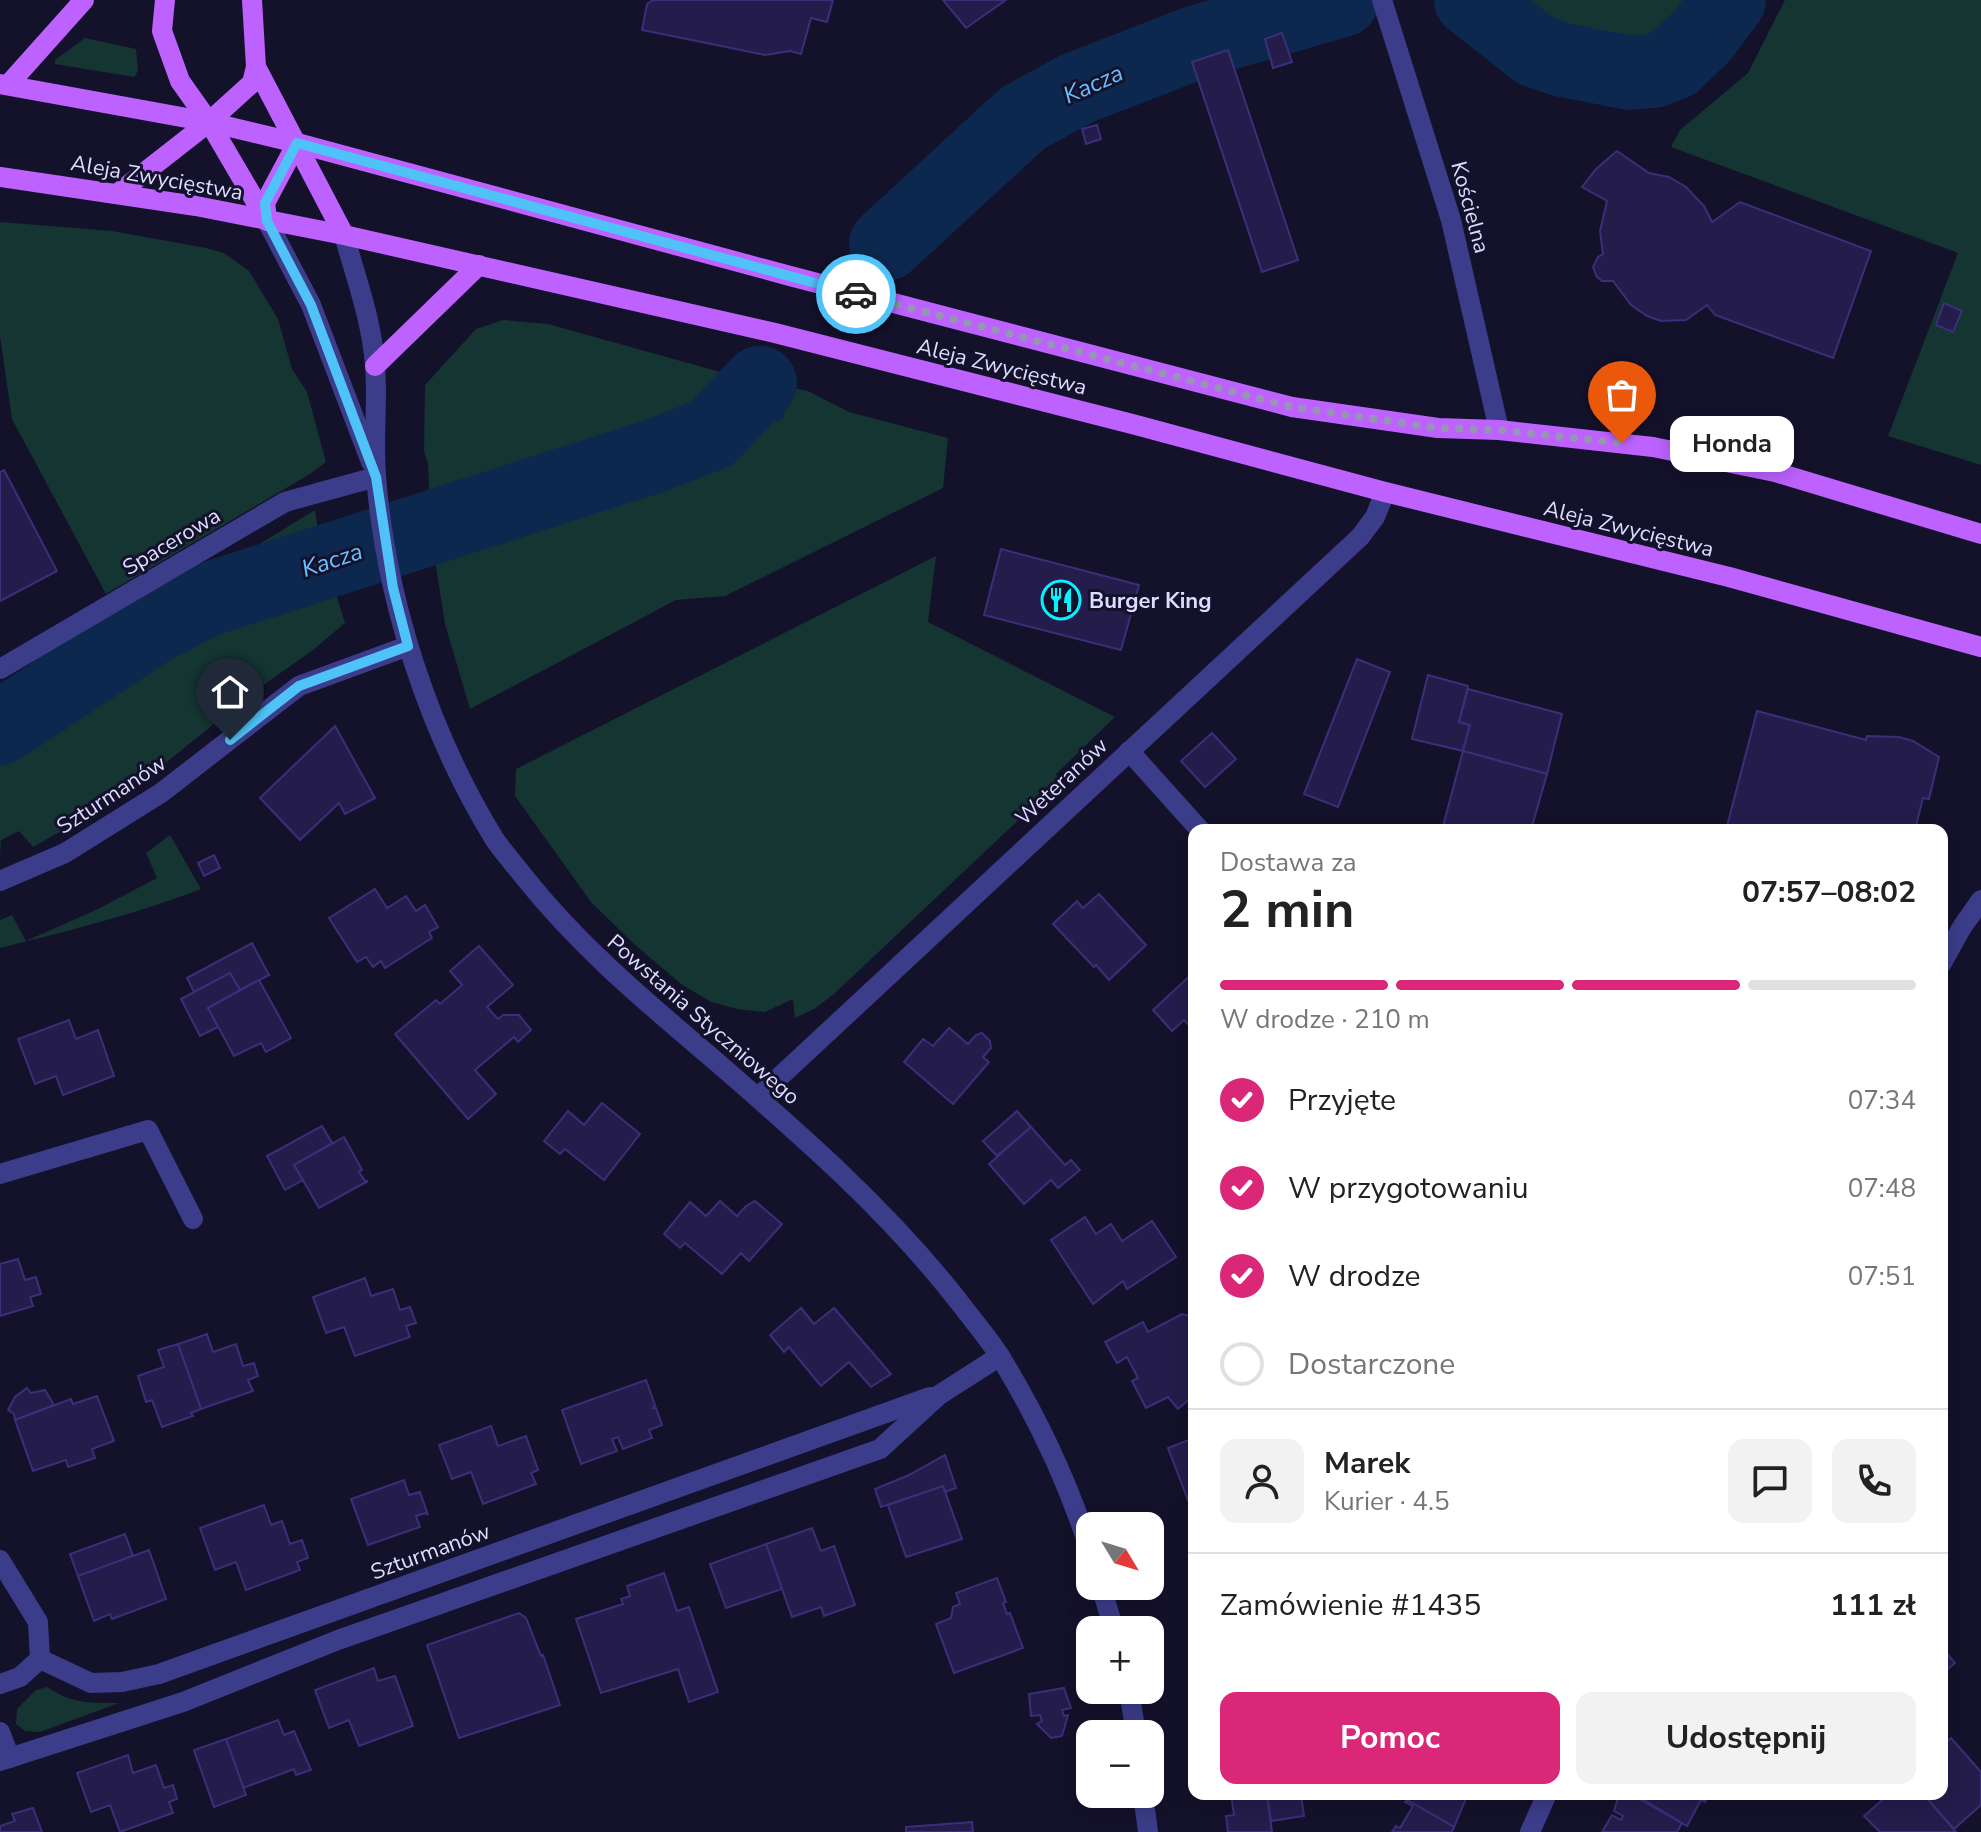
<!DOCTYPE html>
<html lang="pl">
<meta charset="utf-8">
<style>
:root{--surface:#fff;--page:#f2f2f2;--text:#222;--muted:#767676;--line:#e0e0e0;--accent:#db2777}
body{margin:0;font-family:"Nunito Sans",sans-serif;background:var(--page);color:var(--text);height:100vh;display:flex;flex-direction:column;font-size:30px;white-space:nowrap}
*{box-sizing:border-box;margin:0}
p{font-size:26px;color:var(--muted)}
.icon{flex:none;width:44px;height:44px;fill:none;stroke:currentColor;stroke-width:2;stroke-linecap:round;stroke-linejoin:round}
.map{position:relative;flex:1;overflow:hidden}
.sheet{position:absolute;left:1188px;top:824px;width:760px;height:976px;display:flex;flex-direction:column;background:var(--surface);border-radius:16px;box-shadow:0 4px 20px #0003}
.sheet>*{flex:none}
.needle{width:52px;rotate:128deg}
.buttons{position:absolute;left:1076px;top:1512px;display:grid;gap:16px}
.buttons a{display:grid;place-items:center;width:88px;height:88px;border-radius:16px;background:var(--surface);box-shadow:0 4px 20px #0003;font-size:40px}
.pin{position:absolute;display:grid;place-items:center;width:68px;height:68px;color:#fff;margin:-82px -34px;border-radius:50% 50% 50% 0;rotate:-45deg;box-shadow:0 0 8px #0007}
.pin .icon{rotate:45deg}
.courier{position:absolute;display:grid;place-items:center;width:80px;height:80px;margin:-40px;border:6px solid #4fc3f7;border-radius:50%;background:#fff;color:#222;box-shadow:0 2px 10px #0007}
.bubble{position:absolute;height:56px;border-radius:16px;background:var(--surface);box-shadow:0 4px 20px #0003;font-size:26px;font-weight:700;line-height:56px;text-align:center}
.head em{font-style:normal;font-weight:700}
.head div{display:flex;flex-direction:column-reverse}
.head{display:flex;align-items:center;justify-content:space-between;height:136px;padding:0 32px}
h1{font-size:52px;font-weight:700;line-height:60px}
.bar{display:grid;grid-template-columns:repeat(4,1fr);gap:12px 8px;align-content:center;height:96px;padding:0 32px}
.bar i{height:10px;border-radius:6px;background:var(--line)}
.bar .on{background:var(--accent)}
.bar p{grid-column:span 4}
.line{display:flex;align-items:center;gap:20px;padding:0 32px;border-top:2px solid var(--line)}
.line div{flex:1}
.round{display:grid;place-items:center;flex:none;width:84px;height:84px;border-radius:16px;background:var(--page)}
ol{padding:0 32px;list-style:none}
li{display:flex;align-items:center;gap:24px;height:88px}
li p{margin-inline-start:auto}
li .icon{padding:8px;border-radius:50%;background:var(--accent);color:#fff;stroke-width:4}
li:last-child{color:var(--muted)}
li i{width:44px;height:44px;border:4px solid var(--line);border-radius:50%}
.button{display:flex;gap:16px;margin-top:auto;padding:16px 32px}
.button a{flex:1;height:92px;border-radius:16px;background:var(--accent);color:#fff;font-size:32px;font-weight:700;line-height:92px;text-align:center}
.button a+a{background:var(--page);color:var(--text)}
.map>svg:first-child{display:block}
.green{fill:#143532}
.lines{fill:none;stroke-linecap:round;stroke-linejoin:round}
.stream{stroke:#0d284e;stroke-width:12}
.river{stroke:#0d284e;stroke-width:74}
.building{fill:#241d4c;stroke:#3a2f78;stroke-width:2}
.minor{stroke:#3c3d8a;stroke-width:20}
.major{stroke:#bd62ff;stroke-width:20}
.done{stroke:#9794b5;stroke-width:8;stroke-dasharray:0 14.4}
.route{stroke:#4fc3f7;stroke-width:10}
.labels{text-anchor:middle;stroke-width:6;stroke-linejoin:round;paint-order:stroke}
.street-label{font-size:22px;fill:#dddbff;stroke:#14112b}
.poi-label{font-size:22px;font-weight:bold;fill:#dddbff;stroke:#14112b;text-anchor:start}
.water-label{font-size:24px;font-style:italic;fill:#69c0ff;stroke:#14112b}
</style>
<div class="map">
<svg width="1981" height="1832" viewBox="0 0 1981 1832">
<rect width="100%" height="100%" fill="#14112b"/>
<!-- green -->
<g class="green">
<path d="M 1485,0 L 1707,0 L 1702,10 L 1681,34 L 1672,53 L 1652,60 L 1607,62 L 1538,44 Z"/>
<path d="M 1785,0 L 1981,0 L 1981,465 L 1888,436 L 1958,253 L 1671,147 L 1680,130 L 1748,73 Z"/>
<path d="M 85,38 L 136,49 L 138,71 L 134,77 L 55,64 L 55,60 Z"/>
<path d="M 0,222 L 112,231 L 206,248 L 224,253 L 249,271 L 278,319 L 292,369 L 307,392 L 326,462 L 310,474 L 106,594 L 12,419 L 0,336 Z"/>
<path d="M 503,320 L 548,324 L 731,375 L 808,391 L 849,412 L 948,438 L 943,488 L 725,596 L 676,600 L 470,709 L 445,624 L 431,535 L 428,464 L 424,451 L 425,385 L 476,329 Z"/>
<path d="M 315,510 L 319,538 L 345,623 L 313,650 L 255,691 L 127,794 L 33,847 L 19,831 L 1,840 L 0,857 L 0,714 L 142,616 Z"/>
<path d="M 936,556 L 928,622 L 1115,717 L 1056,774 L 1061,780 L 834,994 L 814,1009 L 795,1018 L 793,999 L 765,1012 L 737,1009 L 711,1002 L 681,984 L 634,944 L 591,902 L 515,796 L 516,769 Z"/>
<path d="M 170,835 L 201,889 C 136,914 68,931 0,948 L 0,920 L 12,915 L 26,941 L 98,909 L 157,878 L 146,853 Z"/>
<path d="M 47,1687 C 72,1704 90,1703 119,1703 L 40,1732 L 25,1731 L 16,1724 L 17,1709 L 36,1690 Z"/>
</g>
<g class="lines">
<!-- stream -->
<path class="stream" d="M 725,418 L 778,415"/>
<!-- river -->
<g class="river">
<path d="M 1471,0 L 1536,51 L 1563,60 L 1630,73 L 1653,71 L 1674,63 L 1702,36 L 1729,0"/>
<path d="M 886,244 L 1023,118 L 1076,89 L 1197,42 L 1342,0"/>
<path d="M 0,728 L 147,631 L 203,601 L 654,456 L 711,434 L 760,383"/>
</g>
</g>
<!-- building -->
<g class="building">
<path d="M 653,0 L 833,0 L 827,22 L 811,18 L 801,54 L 790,51 L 765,55 L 642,30 L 647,4 Z"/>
<path d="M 943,0 L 1006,0 L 966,28 Z"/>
<path d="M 1282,33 L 1292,62 L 1273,68 L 1265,39 Z"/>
<path d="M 1228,50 L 1298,260 L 1262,272 L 1192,62 Z"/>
<path d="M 1097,125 L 1101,139 L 1086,144 L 1082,129 Z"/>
<path d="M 1617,151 L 1649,173 L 1669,177 L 1686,187 L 1704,206 L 1712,222 L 1740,202 L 1871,251 L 1833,358 L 1715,315 L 1707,305 L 1686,320 L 1661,321 L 1647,316 L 1631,305 L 1613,281 L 1602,281 L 1597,277 L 1593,267 L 1598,257 L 1603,254 L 1600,231 L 1607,201 L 1582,187 L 1596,169 Z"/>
<path d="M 1944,303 L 1962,311 L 1953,332 L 1936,325 Z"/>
<path d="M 4,470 L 57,571 L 0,601 L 0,472 Z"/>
<path d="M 1001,549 L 1139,585 L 1121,650 L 984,615 Z"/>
<path d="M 1357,659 L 1390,672 L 1338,807 L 1304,794 Z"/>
<path d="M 1428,675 L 1468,686 L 1459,722 L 1470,725 L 1463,751 L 1412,739 Z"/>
<path d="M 1468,689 L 1562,714 L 1547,774 L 1463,751 L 1470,725 L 1459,722 Z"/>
<path d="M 1757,711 L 1866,740 L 1867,736 L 1899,737 L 1913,741 L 1939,757 L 1929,799 L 1923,798 L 1915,830 L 1726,830 Z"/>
<path d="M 335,726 L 375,798 L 345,814 L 339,803 L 300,840 L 260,798 Z"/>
<path d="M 1212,733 L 1236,759 L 1205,787 L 1181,761 Z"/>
<path d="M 1463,751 L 1547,774 L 1531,830 L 1442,830 Z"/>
<path d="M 214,855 L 220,868 L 204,876 L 198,863 Z"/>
<path d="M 375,889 L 387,908 L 406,896 L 416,911 L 425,905 L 438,927 L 429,932 L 432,938 L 385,968 L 381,961 L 373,967 L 366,957 L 357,962 L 329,918 Z"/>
<path d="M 1099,894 L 1146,945 L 1109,980 L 1096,965 L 1094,967 L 1053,924 L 1077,901 L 1083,908 Z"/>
<path d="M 252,943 L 269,975 L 240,990 L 230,973 L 194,992 L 187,978 Z"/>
<path d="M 479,946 L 513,985 L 487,1007 L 498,1019 L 503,1015 L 519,1015 L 531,1030 L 518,1042 L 514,1037 L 475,1070 L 496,1094 L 468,1119 L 395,1034 L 436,1000 L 440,1004 L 462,985 L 450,971 Z"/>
<path d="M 1194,972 L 1194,1031 L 1184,1020 L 1172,1031 L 1153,1010 Z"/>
<path d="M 230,973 L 240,990 L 208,1008 L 218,1027 L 200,1036 L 181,999 Z"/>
<path d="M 259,980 L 291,1038 L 266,1052 L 261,1043 L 234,1056 L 208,1008 Z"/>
<path d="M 69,1020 L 76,1039 L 98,1030 L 114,1076 L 63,1095 L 56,1076 L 35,1084 L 18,1039 Z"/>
<path d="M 949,1028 L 968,1044 L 976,1035 L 982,1033 L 990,1041 L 991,1048 L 983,1057 L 989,1062 L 953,1104 L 904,1062 L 923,1039 L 933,1046 Z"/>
<path d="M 602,1103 L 640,1134 L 604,1180 L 565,1149 L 560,1154 L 544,1141 L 568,1111 L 584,1125 Z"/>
<path d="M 1017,1111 L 1031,1127 L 997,1156 L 983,1141 Z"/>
<path d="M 322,1126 L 332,1143 L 294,1165 L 303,1180 L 285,1190 L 267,1156 Z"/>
<path d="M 1031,1127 L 1065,1165 L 1071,1160 L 1080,1170 L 1058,1188 L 1051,1180 L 1024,1204 L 989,1164 Z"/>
<path d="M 344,1137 L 362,1170 L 359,1172 L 365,1181 L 368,1181 L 319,1208 L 294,1165 Z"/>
<path d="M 720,1201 L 737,1216 L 746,1206 L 755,1201 L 782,1224 L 749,1261 L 741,1253 L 722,1274 L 685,1243 L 680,1248 L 664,1234 L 690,1202 L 706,1216 Z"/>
<path d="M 1085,1217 L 1096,1234 L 1111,1224 L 1122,1241 L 1152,1221 L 1176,1257 L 1127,1289 L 1123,1281 L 1093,1304 L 1051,1240 Z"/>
<path d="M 18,1259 L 25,1280 L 36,1277 L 41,1294 L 30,1297 L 33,1306 L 0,1316 L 0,1264 Z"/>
<path d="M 365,1278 L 371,1296 L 393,1289 L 400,1310 L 410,1307 L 416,1323 L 406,1326 L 410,1337 L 355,1356 L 344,1327 L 326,1333 L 313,1297 Z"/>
<path d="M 801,1308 L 814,1324 L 834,1308 L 891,1374 L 871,1387 L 849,1362 L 821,1386 L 789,1347 L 784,1352 L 770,1335 Z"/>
<path d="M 1182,1314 L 1194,1317 L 1194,1383 L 1191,1385 L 1194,1395 L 1178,1409 L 1168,1397 L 1146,1408 L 1132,1381 L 1138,1378 L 1127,1357 L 1117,1363 L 1105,1342 L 1143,1322 L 1148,1332 Z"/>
<path d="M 207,1334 L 213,1352 L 236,1344 L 243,1366 L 254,1363 L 258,1376 L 248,1380 L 253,1391 L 201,1409 L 178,1344 Z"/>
<path d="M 178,1344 L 201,1409 L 191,1413 L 193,1416 L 162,1427 L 152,1400 L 146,1402 L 138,1376 L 164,1367 L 158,1350 Z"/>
<path d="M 646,1380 L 655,1405 L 653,1408 L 656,1408 L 662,1425 L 649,1430 L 652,1438 L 623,1449 L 618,1437 L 612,1439 L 617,1451 L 581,1464 L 562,1410 Z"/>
<path d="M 27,1388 L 31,1393 L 45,1390 L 54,1405 L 15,1420 L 14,1414 L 8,1410 L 15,1397 Z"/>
<path d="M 97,1396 L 114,1441 L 92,1449 L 95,1458 L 68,1467 L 66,1460 L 33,1471 L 15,1420 L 71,1399 L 73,1404 Z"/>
<path d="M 491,1426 L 498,1446 L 526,1436 L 538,1470 L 531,1473 L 536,1484 L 483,1504 L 471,1472 L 452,1479 L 439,1445 Z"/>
<path d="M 1194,1438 L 1194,1516 L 1168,1448 Z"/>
<path d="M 945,1455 L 956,1488 L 945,1492 L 943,1486 L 881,1507 L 875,1489 L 909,1475 Z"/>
<path d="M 404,1480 L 409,1495 L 420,1492 L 428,1515 L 426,1513 L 416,1516 L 420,1527 L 368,1545 L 351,1499 Z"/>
<path d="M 943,1486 L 962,1539 L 906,1557 L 888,1505 Z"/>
<path d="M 264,1505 L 271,1525 L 282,1521 L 290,1544 L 302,1540 L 308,1558 L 297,1562 L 300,1570 L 246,1590 L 236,1562 L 215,1570 L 200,1528 Z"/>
<path d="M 812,1528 L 821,1551 L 834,1546 L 855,1605 L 824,1616 L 821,1607 L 792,1617 L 766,1544 Z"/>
<path d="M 125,1534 L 133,1556 L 78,1576 L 70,1554 Z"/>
<path d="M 766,1544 L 782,1589 L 726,1608 L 710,1564 Z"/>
<path d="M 149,1550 L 166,1599 L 112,1619 L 110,1614 L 94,1621 L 78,1576 Z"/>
<path d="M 664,1573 L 677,1611 L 689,1607 L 718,1692 L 689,1702 L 678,1669 L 601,1693 L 576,1619 L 623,1604 L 621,1599 L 630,1596 L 627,1586 Z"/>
<path d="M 997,1578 L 1006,1602 L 1003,1603 L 1007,1614 L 1010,1613 L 1023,1648 L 954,1673 L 936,1624 L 951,1618 L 953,1607 L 960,1604 L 956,1593 Z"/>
<path d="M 519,1613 L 526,1618 L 541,1656 L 543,1655 L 560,1705 L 459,1738 L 427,1645 Z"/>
<path d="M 1942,1648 L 1955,1663 L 1942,1674 Z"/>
<path d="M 374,1668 L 378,1681 L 395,1676 L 413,1726 L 359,1746 L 349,1720 L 329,1728 L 315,1690 Z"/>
<path d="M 1064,1688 L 1071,1708 L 1062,1710 L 1064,1716 L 1068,1715 L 1062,1736 L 1051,1738 L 1037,1724 L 1042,1721 L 1040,1715 L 1031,1716 L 1029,1694 Z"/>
<path d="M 278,1720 L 284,1735 L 294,1731 L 311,1770 L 296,1775 L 294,1769 L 243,1788 L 226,1739 Z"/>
<path d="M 1951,1738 L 1981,1772 L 1981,1805 L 1954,1829 L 1923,1794 L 1942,1794 L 1942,1746 Z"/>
<path d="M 226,1739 L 246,1795 L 214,1807 L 194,1750 Z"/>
<path d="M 128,1755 L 133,1773 L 156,1765 L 164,1788 L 173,1785 L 177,1799 L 169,1802 L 173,1813 L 120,1832 L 110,1805 L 91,1812 L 77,1773 Z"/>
<path d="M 1231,1794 L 1267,1794 L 1272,1832 L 1228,1832 L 1226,1816 L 1234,1815 Z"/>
<path d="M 1267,1794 L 1301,1794 L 1304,1816 L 1271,1821 Z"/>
<path d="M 1410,1794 L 1468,1794 L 1454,1827 L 1407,1800 Z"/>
<path d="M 1619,1794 L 1630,1794 L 1682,1823 L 1677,1832 L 1602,1832 L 1612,1815 L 1621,1820 L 1623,1816 L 1614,1811 Z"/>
<path d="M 1634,1794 L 1710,1794 L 1705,1802 L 1701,1800 L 1687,1826 Z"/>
<path d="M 1889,1794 L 1923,1794 L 1956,1832 L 1880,1832 L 1864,1816 Z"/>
<path d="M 1407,1800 L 1454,1827 L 1452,1832 L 1392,1832 L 1396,1826 L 1400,1828 L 1413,1806 L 1405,1802 Z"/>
<path d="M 33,1808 L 42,1832 L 0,1832 L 0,1826 L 15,1821 L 12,1814 Z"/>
<path d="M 972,1822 L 973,1832 L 906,1832 L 906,1827 Z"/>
</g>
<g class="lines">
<!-- minor -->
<g class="minor">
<path d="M 1382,0 L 1451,220 L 1499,430"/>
<path d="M 267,221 L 311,305 L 371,462"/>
<path d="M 344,235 C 356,278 372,321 375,366 C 378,402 373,439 376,476 C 386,601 429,733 495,840 C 504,853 515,865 525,878 C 580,947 644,1000 712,1058 C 801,1135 891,1213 963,1307 C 976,1324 990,1340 1001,1358 C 1037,1417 1069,1485 1090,1551"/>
<path d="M 0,669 L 285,502 L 376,477"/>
<path d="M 1129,751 L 1200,830"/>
<path d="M 0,881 L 65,853 L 161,793 L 299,686 L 408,646"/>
<path d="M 1942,963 L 1962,927 L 1981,900"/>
<path d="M 758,1097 L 1360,537 L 1375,517 L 1385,492"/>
<path d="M 0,1174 L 148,1130 L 193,1219"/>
<path d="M 0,1560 L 38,1622 L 40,1659"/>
<path d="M 1101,1586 L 1114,1630"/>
<path d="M 40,1659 L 91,1683 L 122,1682 L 159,1674 L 930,1397"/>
<path d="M 0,1684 L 20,1677 L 40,1659"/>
<path d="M 1129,1690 L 1136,1734"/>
<path d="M 0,1732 L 10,1758"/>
<path d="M 0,1761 L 183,1702 L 338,1640 L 880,1449 L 939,1395 L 1000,1356"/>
<path d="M 1143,1794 L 1148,1832"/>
<path d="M 1530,1832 L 1547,1794"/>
</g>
<!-- major -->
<g class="major">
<path d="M 165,0 L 162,31 L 180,81 L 209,122 L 267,221"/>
<path d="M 252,0 L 256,67 L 344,235"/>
<path d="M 0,84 L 209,122 L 297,143 L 790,276 L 1292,407 L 1438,428 L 1499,430 L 1653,447 L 1775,472 L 1981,534"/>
<path d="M 8,85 L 84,0"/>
<path d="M 0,177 L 196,206 L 344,235 L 775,333 L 1136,425 L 1385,492 L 1729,577 L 1981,647"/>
<path d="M 117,194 L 209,122 L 252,83 L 256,67"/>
<path d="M 267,219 L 265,203 L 297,143"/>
<path d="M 375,366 L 479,265"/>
</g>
</g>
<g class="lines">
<!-- done -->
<path class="done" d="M 856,294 L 1292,407 L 1438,428 L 1499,430 L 1622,443"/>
<!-- route -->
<path class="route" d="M 230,740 L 299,686 L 408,646 L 393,588 L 376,477 L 311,305 L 267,221 L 265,203 L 297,143 L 856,294"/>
</g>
<!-- icons -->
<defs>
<g id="restaurant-ring" transform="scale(2)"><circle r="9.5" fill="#14112b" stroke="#07f1ff" stroke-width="1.5"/><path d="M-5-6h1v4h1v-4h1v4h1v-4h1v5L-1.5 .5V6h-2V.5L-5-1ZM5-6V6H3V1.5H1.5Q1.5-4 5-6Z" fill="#07f1ff"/></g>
</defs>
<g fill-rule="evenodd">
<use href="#restaurant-ring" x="1061" y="600"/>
</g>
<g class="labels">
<!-- street labels -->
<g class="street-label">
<text transform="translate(157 177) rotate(10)" y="8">Aleja Zwycięstwa</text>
<text transform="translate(1471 207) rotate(75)" y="8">Kościelna</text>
<text transform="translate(1002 366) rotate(14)" y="8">Aleja Zwycięstwa</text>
<text transform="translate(1629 528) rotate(14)" y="8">Aleja Zwycięstwa</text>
<text transform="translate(171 541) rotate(-31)" y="8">Spacerowa</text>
<text transform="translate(1061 781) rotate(-43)" y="8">Weteranów</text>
<text transform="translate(111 794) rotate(-33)" y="8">Szturmanów</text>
<text transform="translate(704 1019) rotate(41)" y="8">Powstania Styczniowego</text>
<text transform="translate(430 1551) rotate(-20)" y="8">Szturmanów</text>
</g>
<!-- poi labels -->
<g class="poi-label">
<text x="1089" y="608">Burger King</text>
</g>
<!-- water labels -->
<g class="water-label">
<text transform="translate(1093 84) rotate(-24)" y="8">Kacza</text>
<text transform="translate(332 560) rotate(-18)" y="8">Kacza</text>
</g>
</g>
</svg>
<div class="buttons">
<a><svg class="needle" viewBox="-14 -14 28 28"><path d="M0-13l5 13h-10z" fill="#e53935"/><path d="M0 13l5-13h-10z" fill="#767676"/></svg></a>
<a>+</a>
<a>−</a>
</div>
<div class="pin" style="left:1622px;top:443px;background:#ea580c"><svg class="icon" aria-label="bag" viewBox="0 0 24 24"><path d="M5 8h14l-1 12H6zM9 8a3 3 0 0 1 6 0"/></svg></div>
<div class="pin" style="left:230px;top:740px;background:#1f2937"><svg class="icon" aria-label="home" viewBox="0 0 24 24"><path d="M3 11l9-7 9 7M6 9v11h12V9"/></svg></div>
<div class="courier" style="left:856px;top:294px"><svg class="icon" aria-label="car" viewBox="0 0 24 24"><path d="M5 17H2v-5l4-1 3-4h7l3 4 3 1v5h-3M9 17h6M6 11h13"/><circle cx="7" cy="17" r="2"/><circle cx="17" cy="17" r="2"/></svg></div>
<div class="bubble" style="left:1670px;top:416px;width:124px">Honda</div>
<section class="sheet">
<div class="head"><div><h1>2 min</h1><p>Dostawa za</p></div><em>07:57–08:02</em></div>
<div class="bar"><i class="on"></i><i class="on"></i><i class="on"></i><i></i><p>W drodze · 210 m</p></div>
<ol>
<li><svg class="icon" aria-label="check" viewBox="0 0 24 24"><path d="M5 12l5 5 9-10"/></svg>Przyjęte<p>07:34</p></li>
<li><svg class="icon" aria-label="check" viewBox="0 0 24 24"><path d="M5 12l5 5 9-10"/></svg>W przygotowaniu<p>07:48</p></li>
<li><svg class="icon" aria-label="check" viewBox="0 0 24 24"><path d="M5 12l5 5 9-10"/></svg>W drodze<p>07:51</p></li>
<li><i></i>Dostarczone</li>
</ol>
<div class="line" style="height:144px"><a class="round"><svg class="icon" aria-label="person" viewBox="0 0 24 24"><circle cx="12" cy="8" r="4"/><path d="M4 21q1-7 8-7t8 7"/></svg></a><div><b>Marek</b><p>Kurier · 4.5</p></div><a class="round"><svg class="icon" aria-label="chat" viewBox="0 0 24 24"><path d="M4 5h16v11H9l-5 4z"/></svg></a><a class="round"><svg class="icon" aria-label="phone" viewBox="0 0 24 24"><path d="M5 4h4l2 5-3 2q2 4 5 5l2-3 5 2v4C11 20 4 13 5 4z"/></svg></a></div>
<div class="line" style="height:104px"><div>Zamówienie #1435</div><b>111 zł</b></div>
<div class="button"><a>Pomoc</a><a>Udostępnij</a></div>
</section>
</div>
